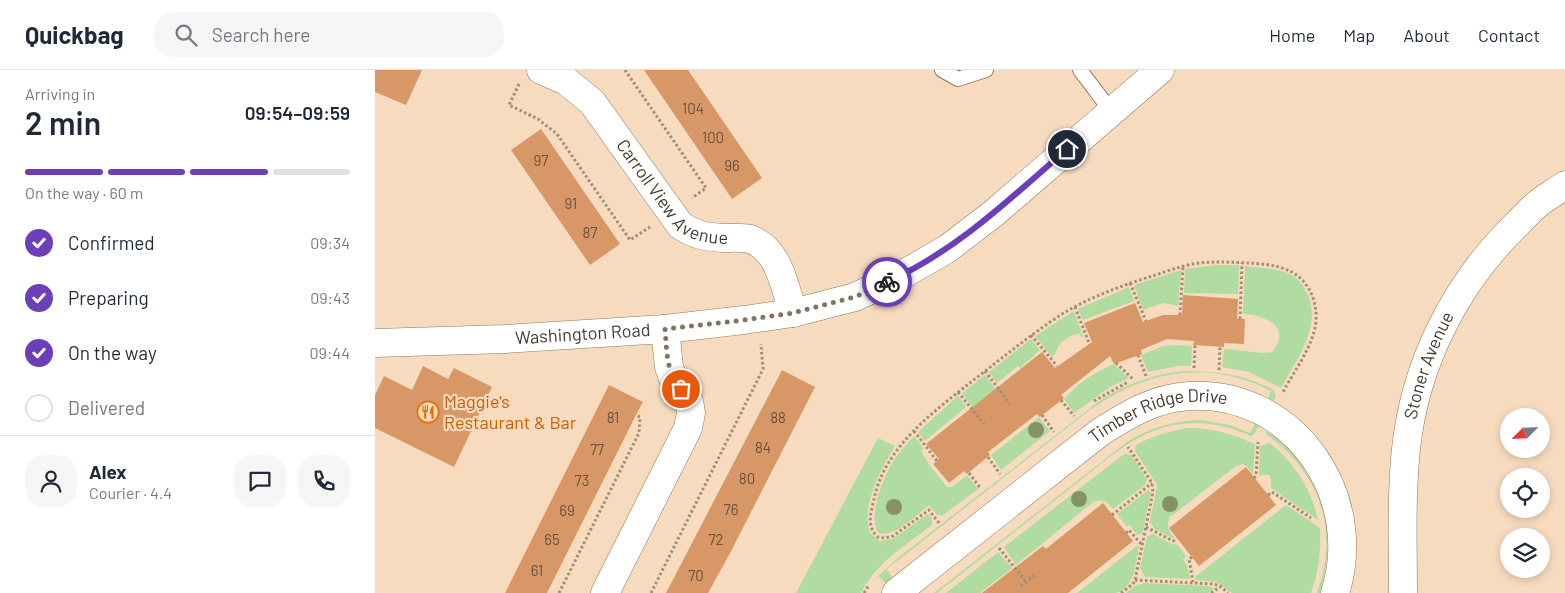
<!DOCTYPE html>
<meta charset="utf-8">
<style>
:root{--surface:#fff;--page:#f6f6f7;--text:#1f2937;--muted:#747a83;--line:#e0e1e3;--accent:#6a3fb7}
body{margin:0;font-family:Barlow,sans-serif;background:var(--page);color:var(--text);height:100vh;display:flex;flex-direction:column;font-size:19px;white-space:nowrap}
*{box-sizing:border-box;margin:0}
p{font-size:16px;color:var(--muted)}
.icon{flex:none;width:28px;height:28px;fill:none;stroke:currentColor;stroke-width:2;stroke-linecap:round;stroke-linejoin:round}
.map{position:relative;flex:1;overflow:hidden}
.sheet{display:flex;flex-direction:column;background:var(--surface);width:375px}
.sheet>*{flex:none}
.needle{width:32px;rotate:246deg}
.buttons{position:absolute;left:1125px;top:338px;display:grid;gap:10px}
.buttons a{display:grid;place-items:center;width:50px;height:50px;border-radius:50%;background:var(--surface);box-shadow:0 2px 8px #0003;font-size:25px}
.pin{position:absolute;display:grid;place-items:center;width:42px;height:42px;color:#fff;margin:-21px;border:2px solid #fff;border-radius:50%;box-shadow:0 1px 5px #0007}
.courier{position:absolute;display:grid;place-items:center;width:50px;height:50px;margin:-25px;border:4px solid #6a3fb7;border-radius:50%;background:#fff;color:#222;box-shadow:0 1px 6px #0007}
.head em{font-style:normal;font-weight:600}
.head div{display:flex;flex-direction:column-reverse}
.head{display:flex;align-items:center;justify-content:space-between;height:85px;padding:0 25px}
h1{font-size:32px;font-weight:600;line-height:38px}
.bar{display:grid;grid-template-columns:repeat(4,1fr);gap:8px 5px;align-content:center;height:60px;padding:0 25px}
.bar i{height:6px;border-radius:4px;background:var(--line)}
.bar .on{background:var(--accent)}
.bar p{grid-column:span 4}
.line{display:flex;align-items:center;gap:12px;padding:0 25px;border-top:1px solid var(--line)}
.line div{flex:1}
.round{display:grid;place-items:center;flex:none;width:52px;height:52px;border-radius:20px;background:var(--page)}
ol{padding:0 25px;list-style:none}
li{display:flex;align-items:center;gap:15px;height:55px}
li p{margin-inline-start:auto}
li .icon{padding:5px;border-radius:50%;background:var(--accent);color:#fff;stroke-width:4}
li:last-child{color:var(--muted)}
li i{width:28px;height:28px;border:2px solid var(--line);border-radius:50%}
header{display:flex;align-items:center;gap:30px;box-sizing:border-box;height:70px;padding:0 25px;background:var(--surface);border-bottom:1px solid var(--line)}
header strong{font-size:24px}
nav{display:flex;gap:28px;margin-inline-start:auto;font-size:18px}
.search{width:350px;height:45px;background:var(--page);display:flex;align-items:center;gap:12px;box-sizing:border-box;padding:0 18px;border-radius:20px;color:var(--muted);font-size:19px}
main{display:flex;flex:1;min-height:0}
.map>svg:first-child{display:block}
.green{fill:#b0dca1}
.building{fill:#d89767}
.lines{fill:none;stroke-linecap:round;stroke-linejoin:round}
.lane-casing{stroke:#8f765c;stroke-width:16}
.street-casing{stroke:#8f765c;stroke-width:29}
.secondary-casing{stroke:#8f765c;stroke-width:29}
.path{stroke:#a18d79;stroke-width:3;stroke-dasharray:2.5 2.5;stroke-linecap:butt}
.lane{stroke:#fff;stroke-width:14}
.street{stroke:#fff;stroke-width:28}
.secondary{stroke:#fff;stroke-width:28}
.tree{fill:#869263}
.done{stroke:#837261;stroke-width:5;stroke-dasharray:0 9}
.route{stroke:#6a3fb7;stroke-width:6}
.labels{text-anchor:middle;stroke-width:4.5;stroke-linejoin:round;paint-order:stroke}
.number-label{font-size:15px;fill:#6a513d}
.street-label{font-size:18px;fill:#453a2f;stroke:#f7dbbf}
.food-label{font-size:18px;fill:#c56008;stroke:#f7dbbf;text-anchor:start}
</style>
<header>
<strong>Quickbag</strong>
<div class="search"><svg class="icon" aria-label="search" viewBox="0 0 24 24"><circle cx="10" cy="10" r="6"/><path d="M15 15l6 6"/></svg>Search here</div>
<nav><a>Home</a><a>Map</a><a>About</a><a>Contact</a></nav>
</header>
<main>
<section class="sheet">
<div class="head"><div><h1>2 min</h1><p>Arriving in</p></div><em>09:54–09:59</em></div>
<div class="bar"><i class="on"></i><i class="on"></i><i class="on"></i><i></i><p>On the way · 60 m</p></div>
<ol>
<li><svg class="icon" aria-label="check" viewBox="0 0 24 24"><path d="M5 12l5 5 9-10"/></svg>Confirmed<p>09:34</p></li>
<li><svg class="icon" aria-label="check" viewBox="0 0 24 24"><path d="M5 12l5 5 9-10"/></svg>Preparing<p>09:43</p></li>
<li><svg class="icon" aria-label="check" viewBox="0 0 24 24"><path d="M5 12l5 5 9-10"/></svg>On the way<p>09:44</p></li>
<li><i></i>Delivered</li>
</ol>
<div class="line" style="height:90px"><a class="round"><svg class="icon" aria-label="person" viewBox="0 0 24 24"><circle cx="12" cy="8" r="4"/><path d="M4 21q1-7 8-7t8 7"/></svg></a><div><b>Alex</b><p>Courier · 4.4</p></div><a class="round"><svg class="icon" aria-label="chat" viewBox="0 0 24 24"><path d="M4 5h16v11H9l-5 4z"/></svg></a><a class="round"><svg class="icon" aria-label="phone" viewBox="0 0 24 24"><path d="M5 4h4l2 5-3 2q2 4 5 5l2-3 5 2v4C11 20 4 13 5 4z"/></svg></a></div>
</section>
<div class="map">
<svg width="1190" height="523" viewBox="0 0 1190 523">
<rect width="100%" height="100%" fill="#f7dbbf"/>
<!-- green -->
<g class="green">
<path d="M 842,195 L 864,195 L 863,224 L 809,223 L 810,199 Z"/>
<path d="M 870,196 C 884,198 899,198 912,203 C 921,206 927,213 931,221 C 949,254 922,289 906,318 L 874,302 L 847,297 L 849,279 L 888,283 L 897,282 C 918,257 890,245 868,244 Z"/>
<path d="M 806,200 L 803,236 L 788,233 L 768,240 L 759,215 Z"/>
<path d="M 754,217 L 759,231 L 708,250 L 703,239 Z"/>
<path d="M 699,241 L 708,267 L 707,268 L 704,263 C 696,266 687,269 683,277 C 681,282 681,283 677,287 L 660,266 Z"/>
<path d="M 656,269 L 665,280 L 645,298 L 643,296 L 622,313 L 614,302 Z"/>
<path d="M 802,275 L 817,276 L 816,296 L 803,296 L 773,302 L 766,285 L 788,276 Z"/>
<path d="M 738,294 L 754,308 L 735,317 L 699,343 L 689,329 L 703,315 L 717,305 Z"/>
<path d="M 810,301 C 846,302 867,304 899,320 L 901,327 L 897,332 L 893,329 L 896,321 C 828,287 766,302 707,346 L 512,499 L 517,507 L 511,513 L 503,506 L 523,488 L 723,332 C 750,314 778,304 810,301 Z"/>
<path d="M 610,305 L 627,328 L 604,346 L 587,323 Z"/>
<path d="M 583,326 L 591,337 L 550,371 L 543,362 Z"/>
<path d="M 664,347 L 675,361 L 626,400 L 616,385 Z"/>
<path d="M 827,350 L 855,355 L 875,363 L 880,354 L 883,356 L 880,363 L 876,366 C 826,344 783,350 740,383 L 562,523 L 559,523 L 752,372 C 775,357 799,351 827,350 Z"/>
<path d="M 813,358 C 838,358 857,364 880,374 L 878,404 L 872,396 L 867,394 L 861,396 L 795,447 C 791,456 793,460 799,467 L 798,468 L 780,459 L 775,452 L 782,415 L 760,381 L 761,375 C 778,366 794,361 813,358 Z"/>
<path d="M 892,362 C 949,401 963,458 945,523 L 942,523 C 965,458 945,403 890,363 Z"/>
<path d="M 539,366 L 549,379 L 546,381 L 555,396 L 572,417 L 577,417 L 592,405 L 603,419 L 567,446 L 562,445 L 554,435 C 540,446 523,465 505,464 C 491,451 507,411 515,397 C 521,385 530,376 539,366 Z"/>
<path d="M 503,368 L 520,376 C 507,397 484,439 496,464 L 505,471 L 518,469 L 553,444 L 557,449 L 557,455 C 531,475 501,493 486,523 L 421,523 Z"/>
<path d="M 895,373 C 920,394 936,418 943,450 L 896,418 L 896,409 L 894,405 L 887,405 L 884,407 L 885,376 Z"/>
<path d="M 749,384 L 756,385 L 772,410 L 770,415 L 738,439 C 732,432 728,429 718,432 L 641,495 L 629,477 Z"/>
<path d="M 773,420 L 776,422 L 767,465 L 761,464 L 755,455 L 752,457 L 742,444 Z"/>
<path d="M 911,435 L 945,458 C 946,480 944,501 936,523 L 857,523 L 842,512 L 821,510 L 820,507 Z"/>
<path d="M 778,464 L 799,475 L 801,473 L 811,486 L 808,489 L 812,495 L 815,509 L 770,507 L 765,498 L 772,466 Z"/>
<path d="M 763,475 L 764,476 C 761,492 760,518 741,523 C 733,523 711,523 702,523 Z"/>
<path d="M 623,482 L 637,498 L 605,523 L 571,523 Z"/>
<path d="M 769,513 L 831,516 L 840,518 L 833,523 L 751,523 L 760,516 Z"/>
</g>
<!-- building -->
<g class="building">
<path d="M 0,0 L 47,0 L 31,35 L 0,22 Z"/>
<path d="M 269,0 L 313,0 L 387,108 L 357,129 Z"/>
<path d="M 166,59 L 245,174 L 215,195 L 136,80 Z"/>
<path d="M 808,225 L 863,229 L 862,249 L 870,249 L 869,274 L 849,273 L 849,277 L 818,275 L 819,271 L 792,269 L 766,280 L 767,284 L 739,294 L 735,286 L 686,325 L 689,328 L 665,347 L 662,344 L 613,382 L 615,385 L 592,404 L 589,401 L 574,413 L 558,394 L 564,389 L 551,374 L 667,282 L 680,298 L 717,272 L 709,253 L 760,233 L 768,252 L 788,245 L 807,245 Z"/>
<path d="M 48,296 L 73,309 L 79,298 L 117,317 L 79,397 L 0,358 L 0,325 L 9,306 L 37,320 Z"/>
<path d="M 407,300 L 440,317 L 353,487 L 333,523 L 291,523 Z"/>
<path d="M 234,315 L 268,332 L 261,345 L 172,523 L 130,523 Z"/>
<path d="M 871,397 L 901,435 L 824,496 L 794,458 Z"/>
<path d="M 728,433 L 758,471 L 693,523 L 607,523 L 668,476 L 671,479 Z"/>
</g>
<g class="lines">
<!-- lane casing -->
<g class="lane-casing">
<g id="lane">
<path d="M 567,0 L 583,9 L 611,0"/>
<path d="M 705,0 L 736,41"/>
</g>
</g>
<!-- street casing -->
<g class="street-casing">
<g id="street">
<path id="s1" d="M 166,0 L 191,11 L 217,32 L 305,155 C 319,165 331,167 348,168 C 356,168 366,167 375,169 C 404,179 410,217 418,243"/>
<path d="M 230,523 L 313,358 L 316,343 L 314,331 L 299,311 L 294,297 L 290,259"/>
<path id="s2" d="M 521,523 L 724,363 C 752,345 779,328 814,326 C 919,320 991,426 960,523"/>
<path id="s3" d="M 1028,523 C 1028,475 1026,427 1031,379 C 1040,294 1080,215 1140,156 C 1148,148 1156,139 1165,132 C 1173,126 1182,121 1190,115"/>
</g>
</g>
<!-- secondary casing -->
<g class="secondary-casing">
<g id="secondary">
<path id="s4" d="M 0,273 L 130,269 L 290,259 L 369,250 L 418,243 L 480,227 L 525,206 L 572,179 L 619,143 L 785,0"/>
</g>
</g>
<!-- path -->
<g class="path">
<path d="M 250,0 L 331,118 L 317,128"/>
<path d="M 144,14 L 134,35 L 163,49 L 182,64 L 255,170 L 275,157"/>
<path d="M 755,213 L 771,251"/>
<path d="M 700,237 L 714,273"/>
<path d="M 805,245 L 808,196"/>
<path d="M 865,249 L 867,193"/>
<path d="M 656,265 L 682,296"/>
<path d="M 763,285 L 771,306"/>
<path d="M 741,293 L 759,310"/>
<path d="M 819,298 L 820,275"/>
<path d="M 844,300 L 845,277"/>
<path d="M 610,301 L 635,334"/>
<path d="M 583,322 L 609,354"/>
<path d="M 686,330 L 699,346"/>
<path d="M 719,331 L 753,312"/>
<path d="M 667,345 L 679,362"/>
<path d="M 539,361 L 562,391"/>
<path d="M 613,387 L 625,404"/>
<path d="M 594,403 L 606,419"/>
<path d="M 879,408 L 881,406 L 883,372"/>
<path d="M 893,425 L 897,422 L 936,448"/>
<path d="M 737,445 L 777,413"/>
<path d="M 564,453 L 554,440 L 518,466 L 510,468 L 503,467 C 491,457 496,442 499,429 C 510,377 557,343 596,312 C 626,289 655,265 687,244 C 715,227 746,216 777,206 C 790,202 803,197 817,194 C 836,191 854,192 873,193 C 892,194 916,196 929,212 C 940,225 944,245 939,262 C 933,283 918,303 908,322"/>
<path d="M 771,457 L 798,471 L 802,469"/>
<path d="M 751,463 L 754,460 L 767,475"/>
<path d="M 624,478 L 651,512"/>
<path d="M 817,487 L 814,489 L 818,512"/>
<path d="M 760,510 L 839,514 L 845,516 L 853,523"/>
<path d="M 646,516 L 659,505"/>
<path d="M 184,523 L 264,363 L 265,347 L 261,345"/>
<path d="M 276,523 L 388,299 L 386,274"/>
<path d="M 489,523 L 494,515"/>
<path d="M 746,523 L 758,514 L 760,510 L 778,422 L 777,413 L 753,377"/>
<path d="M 836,523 L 845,517"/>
</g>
<!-- lane -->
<use href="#lane" class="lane"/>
<!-- street -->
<use href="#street" class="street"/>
<!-- secondary -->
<use href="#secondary" class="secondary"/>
</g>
<!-- trees -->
<g class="tree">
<circle cx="661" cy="360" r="8"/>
<circle cx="704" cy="429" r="8"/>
<circle cx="795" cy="434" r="8"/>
<circle cx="519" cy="437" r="8"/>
</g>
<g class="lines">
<!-- done -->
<path class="done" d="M 306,319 C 291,302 292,282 290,259 L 369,250 L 418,243 L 480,227 L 512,212"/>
<!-- route -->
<path class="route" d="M 512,212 C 581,181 636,128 692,79"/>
</g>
<!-- icons -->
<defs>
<g id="restaurant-ring" transform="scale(1.125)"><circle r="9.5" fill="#f7dbbf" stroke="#e8710a" stroke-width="1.5"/><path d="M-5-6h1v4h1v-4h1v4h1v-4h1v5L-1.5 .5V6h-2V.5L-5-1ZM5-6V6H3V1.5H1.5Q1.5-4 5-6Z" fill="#e8710a"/></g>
</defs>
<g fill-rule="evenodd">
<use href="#restaurant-ring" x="53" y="342"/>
</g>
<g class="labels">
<!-- number labels -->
<g class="number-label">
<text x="318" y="44">104</text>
<text x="338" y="73">100</text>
<text x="166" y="96">97</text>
<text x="357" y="101">96</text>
<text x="196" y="139">91</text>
<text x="215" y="168">87</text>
<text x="238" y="353">81</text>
<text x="403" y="353">88</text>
<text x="388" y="383">84</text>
<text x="222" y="385">77</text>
<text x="372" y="414">80</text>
<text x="207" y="416">73</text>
<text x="356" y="445">76</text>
<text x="192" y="446">69</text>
<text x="177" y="475">65</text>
<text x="341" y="475">72</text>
<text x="162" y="506">61</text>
<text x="321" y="511">70</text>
</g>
<!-- street labels -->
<g class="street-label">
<text dy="6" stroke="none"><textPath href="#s1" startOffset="186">Carroll View Avenue</textPath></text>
<text dy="6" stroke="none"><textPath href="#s4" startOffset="208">Washington Road</textPath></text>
<text dy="6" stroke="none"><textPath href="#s3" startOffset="231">Stoner Avenue</textPath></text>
<text dy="6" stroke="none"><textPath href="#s2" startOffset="322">Timber Ridge Drive</textPath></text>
</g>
<!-- food labels -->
<g class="food-label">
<text x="69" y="338">Maggie's<tspan x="69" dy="21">Restaurant &amp; Bar</tspan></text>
</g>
</g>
</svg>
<div class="buttons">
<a><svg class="needle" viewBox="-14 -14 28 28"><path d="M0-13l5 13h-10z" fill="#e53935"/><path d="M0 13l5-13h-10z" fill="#747a83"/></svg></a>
<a><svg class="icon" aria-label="locate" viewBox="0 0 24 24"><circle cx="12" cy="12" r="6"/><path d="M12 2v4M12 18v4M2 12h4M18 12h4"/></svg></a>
<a><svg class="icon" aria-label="layers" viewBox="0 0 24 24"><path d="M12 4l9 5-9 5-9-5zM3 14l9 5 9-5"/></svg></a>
</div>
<div class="pin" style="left:306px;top:319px;background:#ea580c"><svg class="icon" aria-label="bag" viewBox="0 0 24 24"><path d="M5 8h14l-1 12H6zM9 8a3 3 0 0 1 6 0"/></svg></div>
<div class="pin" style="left:692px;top:79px;background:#1f2937"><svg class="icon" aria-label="home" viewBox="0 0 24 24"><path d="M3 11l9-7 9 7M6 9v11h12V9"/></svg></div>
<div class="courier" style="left:512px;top:212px"><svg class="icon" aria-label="bike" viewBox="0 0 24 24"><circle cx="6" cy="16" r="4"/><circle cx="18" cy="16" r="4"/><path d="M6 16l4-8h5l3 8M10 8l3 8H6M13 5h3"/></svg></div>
</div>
</main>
